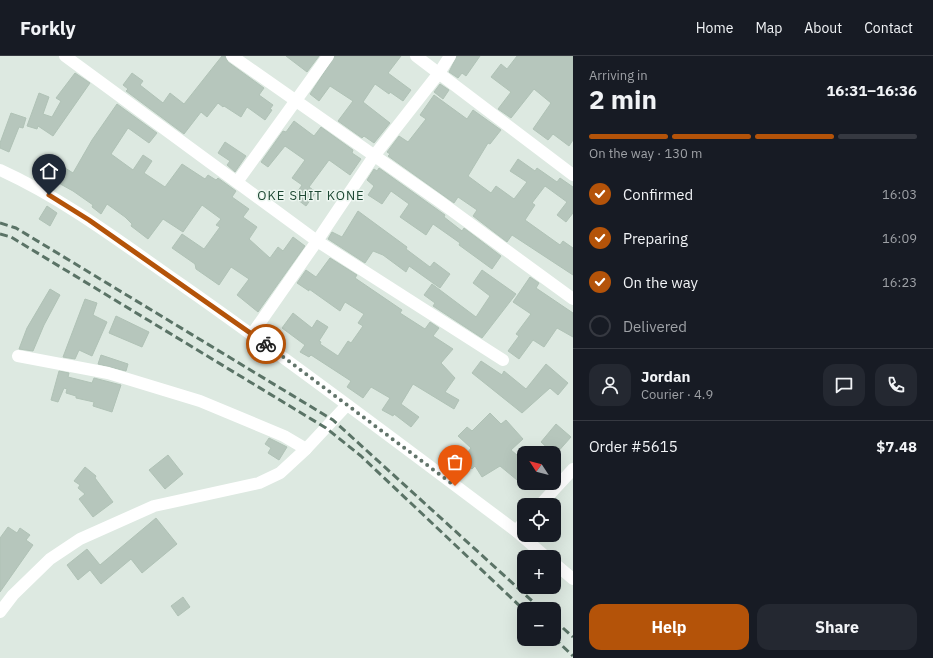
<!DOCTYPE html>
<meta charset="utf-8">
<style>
:root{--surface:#171b24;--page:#242831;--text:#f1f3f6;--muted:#9ea1a6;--line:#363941;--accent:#b45309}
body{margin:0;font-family:"IBM Plex Sans",sans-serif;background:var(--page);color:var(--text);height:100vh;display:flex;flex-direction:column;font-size:15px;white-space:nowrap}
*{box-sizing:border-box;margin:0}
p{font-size:13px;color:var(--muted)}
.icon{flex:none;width:22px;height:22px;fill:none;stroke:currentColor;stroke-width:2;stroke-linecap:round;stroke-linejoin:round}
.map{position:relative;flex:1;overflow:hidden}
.drawer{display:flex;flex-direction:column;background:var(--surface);width:360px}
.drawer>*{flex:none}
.needle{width:26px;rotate:306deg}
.fabs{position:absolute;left:517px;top:390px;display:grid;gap:8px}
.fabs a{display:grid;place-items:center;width:44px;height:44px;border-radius:8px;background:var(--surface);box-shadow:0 4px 16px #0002;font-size:20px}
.pin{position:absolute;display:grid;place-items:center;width:34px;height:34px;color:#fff;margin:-41px -17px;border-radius:50% 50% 50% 0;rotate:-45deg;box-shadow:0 0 4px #0007}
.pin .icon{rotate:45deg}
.courier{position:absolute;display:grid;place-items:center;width:40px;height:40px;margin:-20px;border:3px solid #b45309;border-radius:50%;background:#fff;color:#222;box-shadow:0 1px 5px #0007}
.headline em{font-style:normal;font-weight:700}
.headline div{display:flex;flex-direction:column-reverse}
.headline{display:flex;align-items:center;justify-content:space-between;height:68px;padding:0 16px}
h1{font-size:26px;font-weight:700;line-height:30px}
.bar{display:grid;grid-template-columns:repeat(4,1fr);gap:6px 4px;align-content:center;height:48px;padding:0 16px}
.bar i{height:5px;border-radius:3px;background:var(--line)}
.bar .selected{background:var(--accent)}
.bar p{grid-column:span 4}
.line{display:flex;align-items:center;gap:10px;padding:0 16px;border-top:1px solid var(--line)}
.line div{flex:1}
.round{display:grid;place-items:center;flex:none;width:42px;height:42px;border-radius:12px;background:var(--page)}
ol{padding:0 16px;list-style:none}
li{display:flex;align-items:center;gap:12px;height:44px}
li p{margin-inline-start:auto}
li .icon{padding:4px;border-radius:50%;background:var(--accent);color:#fff;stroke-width:4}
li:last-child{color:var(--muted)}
li i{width:22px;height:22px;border:2px solid var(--line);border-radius:50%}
.button{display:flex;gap:8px;margin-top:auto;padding:8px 16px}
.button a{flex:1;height:46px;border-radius:12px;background:var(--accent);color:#fff;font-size:16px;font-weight:700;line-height:46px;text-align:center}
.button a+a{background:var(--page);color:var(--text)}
header{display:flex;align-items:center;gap:24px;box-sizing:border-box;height:56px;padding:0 20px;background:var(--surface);border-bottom:1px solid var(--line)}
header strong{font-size:19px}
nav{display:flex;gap:22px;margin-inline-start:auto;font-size:14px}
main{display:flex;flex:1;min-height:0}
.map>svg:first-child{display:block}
.building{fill:#b6c6bc;stroke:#b0c2b6}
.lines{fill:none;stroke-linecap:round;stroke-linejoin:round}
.minor{stroke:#fff;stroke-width:12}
.rail{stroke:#5a7366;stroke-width:3;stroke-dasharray:8 4;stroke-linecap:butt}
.done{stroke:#62756b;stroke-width:4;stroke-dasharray:0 7.2}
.route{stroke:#b45309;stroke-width:5}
.labels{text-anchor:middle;stroke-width:3;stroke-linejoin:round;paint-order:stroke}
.quarter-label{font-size:13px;letter-spacing:1px;fill:#1d4833;stroke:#edf6f0}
</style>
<header>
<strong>Forkly</strong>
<nav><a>Home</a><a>Map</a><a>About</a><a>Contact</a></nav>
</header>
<main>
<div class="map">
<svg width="573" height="602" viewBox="0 0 573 602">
<rect width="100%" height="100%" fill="#dde9e1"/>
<!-- building -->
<g class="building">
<path d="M 222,0 L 225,0 L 228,6 L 264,32 L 259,39 L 273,49 L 270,53 L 272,54 L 265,64 L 247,51 L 241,61 L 224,50 L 223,51 L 218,47 L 207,61 L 201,56 L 184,78 L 126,35 L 128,33 L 123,29 L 132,17 L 143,25 L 140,29 L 163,47 L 170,37 L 184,48 Z"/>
<path d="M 286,0 L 319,0 L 307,16 Z"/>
<path d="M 335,0 L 401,0 L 388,17 L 411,34 L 403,45 L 390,36 L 389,38 L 375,28 L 363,46 L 390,67 L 374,87 L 364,80 L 362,82 L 338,65 L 353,45 L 330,30 L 319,45 L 310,38 Z"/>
<path d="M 457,0 L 480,0 L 466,20 L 462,17 L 458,22 L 449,16 Z"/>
<path d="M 517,0 L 573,0 L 573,84 L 569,90 L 553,78 L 548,84 L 533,73 L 551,47 L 534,33 L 511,62 L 498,53 L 511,36 L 491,21 L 501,8 L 507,13 Z"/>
<path d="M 75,17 L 90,27 L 53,80 L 38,70 L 37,73 L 27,70 L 39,37 L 49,41 L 43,58 L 52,61 L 61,45 L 56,42 Z"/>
<path d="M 440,28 L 449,34 L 443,43 L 434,36 Z"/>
<path d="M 434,39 L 467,63 L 473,54 L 501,74 L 490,88 L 488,87 L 468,120 L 491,137 L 496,130 L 514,143 L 527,126 L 510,115 L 518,103 L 535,115 L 537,112 L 557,126 L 560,122 L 573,131 L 573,157 L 566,166 L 557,159 L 567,146 L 545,130 L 532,147 L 535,149 L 525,164 L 560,189 L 563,185 L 573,192 L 573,219 L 512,179 L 507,186 L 473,160 L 477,154 L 458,141 L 454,147 L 388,100 L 390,98 L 387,96 L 399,80 L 408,86 L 426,63 L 420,59 Z"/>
<path d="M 117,48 L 157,77 L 149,87 L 128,72 L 111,98 L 133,114 L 143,99 L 152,105 L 144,117 L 165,131 L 182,108 L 205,123 L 208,119 L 216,124 L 218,122 L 236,135 L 232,141 L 249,153 L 243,161 L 257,171 L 249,183 L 270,202 L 278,191 L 283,195 L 293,181 L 305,190 L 258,256 L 237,239 L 249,223 L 231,211 L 219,229 L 196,213 L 195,208 L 172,192 L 182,178 L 204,193 L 220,171 L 216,169 L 221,163 L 202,149 L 183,176 L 163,163 L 148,183 L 131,170 L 132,168 L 125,161 L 107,148 L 101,158 L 92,151 L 93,149 L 73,135 L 53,124 L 62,110 L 73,117 L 92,84 Z"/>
<path d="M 11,57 L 26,62 L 23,72 L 19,71 L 9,96 L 0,92 L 0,87 Z"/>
<path d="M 294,65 L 314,80 L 321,71 L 353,94 L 352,97 L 361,103 L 350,119 L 329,104 L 309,131 L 316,136 L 306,150 L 294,141 L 302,129 L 292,122 L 305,104 L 285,90 L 268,111 L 261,106 L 283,75 L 286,76 Z"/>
<path d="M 225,86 L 246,100 L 235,116 L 227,109 L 230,105 L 218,97 Z"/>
<path d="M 379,112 L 445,159 L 444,161 L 462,175 L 464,172 L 501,200 L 492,213 L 459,189 L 460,187 L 433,168 L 426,179 L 400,161 L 409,148 L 391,135 L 382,148 L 368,139 L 374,130 L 367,124 L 374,113 L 377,115 Z"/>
<path d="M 47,150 L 57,157 L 50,170 L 39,163 Z"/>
<path d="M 358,155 L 407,191 L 406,193 L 430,211 L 434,206 L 450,218 L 440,232 L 409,210 L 406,216 L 383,199 L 373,195 L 365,207 L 328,183 L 332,176 L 342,181 Z"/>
<path d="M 330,202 L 357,219 L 355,222 L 402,254 L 400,257 L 425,273 L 430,266 L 439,272 L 433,280 L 453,293 L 441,307 L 455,322 L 445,336 L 459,344 L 454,353 L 413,328 L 401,348 L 419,361 L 411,371 L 394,358 L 393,360 L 382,354 L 390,342 L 371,331 L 363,342 L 347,331 L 351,325 L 311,299 L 309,301 L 300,296 L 305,289 L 282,272 L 293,257 L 312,272 L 317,264 L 328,271 L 319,285 L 321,286 L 320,288 L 338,300 L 348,285 L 351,287 L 363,270 L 358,267 L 364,258 L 345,246 L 340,255 L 309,233 L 309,235 L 297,227 L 306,214 L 316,221 Z"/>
<path d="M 482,214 L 516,238 L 482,282 L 433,250 L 435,247 L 424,239 L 432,228 L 476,261 L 490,240 L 473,227 Z"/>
<path d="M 530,221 L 539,227 L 536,232 L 573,257 L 573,281 L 557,272 L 544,291 L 533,284 L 519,303 L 508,295 L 519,280 L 516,278 L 531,258 L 513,246 Z"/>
<path d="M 50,233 L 60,239 L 44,269 L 33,295 L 19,293 L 27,272 Z"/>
<path d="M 85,243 L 97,247 L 93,259 L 107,266 L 92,300 L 79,294 L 75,303 L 63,301 Z"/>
<path d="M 116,260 L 149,276 L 142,291 L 109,277 Z"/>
<path d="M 101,299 L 128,308 L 126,315 L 98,308 Z"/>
<path d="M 481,305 L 502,319 L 504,315 L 526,333 L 546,308 L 568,327 L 558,339 L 550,332 L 522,357 L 472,317 Z"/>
<path d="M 59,315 L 69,317 L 68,321 L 92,327 L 94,322 L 121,329 L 112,356 L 93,350 L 94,346 L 76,342 L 76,340 L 66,337 L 67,333 L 64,332 L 58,346 L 51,344 Z"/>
<path d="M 490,357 L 501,368 L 506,364 L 523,383 L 511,394 L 524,405 L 524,415 L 517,424 L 500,410 L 482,421 L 475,410 L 472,413 L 462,404 L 471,392 L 458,380 L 467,371 L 472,375 Z"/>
<path d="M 556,368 L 571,381 L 555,399 L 541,386 Z"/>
<path d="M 269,382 L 287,391 L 279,404 L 268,397 L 271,392 L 265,388 Z"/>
<path d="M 168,399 L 183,418 L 165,433 L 149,414 Z"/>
<path d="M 85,411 L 96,420 L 95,422 L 113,446 L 93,461 L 79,443 L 85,438 L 78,432 L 80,429 L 74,425 Z"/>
<path d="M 156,462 L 177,488 L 142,517 L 131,503 L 101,528 L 90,514 L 78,524 L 67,509 L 87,493 L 100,509 Z"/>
<path d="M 8,471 L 17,477 L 20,472 L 30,479 L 26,484 L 33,489 L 0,536 L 0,482 Z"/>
<path d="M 183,541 L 190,551 L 178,560 L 171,550 Z"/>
</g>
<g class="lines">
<!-- minor -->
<g class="minor">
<path d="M 65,0 L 317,185 L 503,304"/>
<path d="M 232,0 L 439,145 L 573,243"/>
<path d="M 416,0 L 573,119"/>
<path d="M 0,114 C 66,144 123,188 182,229 C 295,308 405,392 516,475 L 546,501"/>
<path d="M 237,126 L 328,0"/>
<path d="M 252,278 L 317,185 L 374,100 L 439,17 L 450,0"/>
<path d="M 18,300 L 108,317 L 200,345 L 284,380 L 306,393"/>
<path d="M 540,449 L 573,413"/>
<path d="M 516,475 L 524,466"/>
<path d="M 554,507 L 573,523"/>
<path d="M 0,556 L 13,539 L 50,503 L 80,483 L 154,450 L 259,427 L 280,417 L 306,393 L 347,349"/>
</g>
<!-- rail -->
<g class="rail">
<path d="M 0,167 L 16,172 L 333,364 L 541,553"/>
<path d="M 0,178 L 11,181 L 326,372 L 361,400 L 524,554"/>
<path d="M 554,564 L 573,581"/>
<path d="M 554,582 L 573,600"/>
</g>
</g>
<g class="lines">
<!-- done -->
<path class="done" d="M 266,288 L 455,430"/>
<!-- route -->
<path class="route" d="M 49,139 L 89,164 L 266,288"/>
</g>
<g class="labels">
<!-- quarter labels -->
<g class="quarter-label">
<text x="311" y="144">OKE SHIT KONE</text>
</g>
</g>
</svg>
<div class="fabs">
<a><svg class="needle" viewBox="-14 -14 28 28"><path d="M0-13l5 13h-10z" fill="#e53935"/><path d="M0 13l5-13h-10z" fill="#9ea1a6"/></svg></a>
<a><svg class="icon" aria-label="locate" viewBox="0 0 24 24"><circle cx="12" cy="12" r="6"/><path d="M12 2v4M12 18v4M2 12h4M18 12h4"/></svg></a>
<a>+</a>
<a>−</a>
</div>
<div class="pin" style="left:455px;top:430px;background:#ea580c"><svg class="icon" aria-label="bag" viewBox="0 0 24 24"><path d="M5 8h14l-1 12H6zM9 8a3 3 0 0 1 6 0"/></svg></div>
<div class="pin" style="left:49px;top:139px;background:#1f2937"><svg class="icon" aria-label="home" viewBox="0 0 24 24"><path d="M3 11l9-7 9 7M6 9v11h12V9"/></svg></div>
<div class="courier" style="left:266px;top:288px"><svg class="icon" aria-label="bike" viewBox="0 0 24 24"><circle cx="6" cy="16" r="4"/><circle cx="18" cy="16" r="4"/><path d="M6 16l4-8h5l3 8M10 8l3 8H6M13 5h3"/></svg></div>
</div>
<section class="drawer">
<div class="headline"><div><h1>2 min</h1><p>Arriving in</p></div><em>16:31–16:36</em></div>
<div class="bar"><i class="selected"></i><i class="selected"></i><i class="selected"></i><i></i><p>On the way · 130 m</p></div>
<ol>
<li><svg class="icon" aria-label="check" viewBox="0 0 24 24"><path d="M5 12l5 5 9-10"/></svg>Confirmed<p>16:03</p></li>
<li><svg class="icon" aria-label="check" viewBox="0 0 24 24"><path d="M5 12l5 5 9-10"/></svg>Preparing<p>16:09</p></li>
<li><svg class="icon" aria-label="check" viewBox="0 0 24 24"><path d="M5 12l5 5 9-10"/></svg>On the way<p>16:23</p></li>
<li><i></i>Delivered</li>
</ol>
<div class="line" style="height:72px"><a class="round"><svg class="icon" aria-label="person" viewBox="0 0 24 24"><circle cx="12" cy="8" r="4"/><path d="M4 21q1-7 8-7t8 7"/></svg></a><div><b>Jordan</b><p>Courier · 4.9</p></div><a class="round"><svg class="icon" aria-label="chat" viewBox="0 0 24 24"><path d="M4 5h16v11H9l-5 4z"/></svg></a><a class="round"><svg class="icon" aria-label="phone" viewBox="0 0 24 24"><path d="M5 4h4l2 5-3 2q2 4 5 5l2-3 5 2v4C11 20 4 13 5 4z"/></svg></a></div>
<div class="line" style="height:52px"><div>Order #5615</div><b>$7.48</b></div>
<div class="button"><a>Help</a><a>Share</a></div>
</section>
</main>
